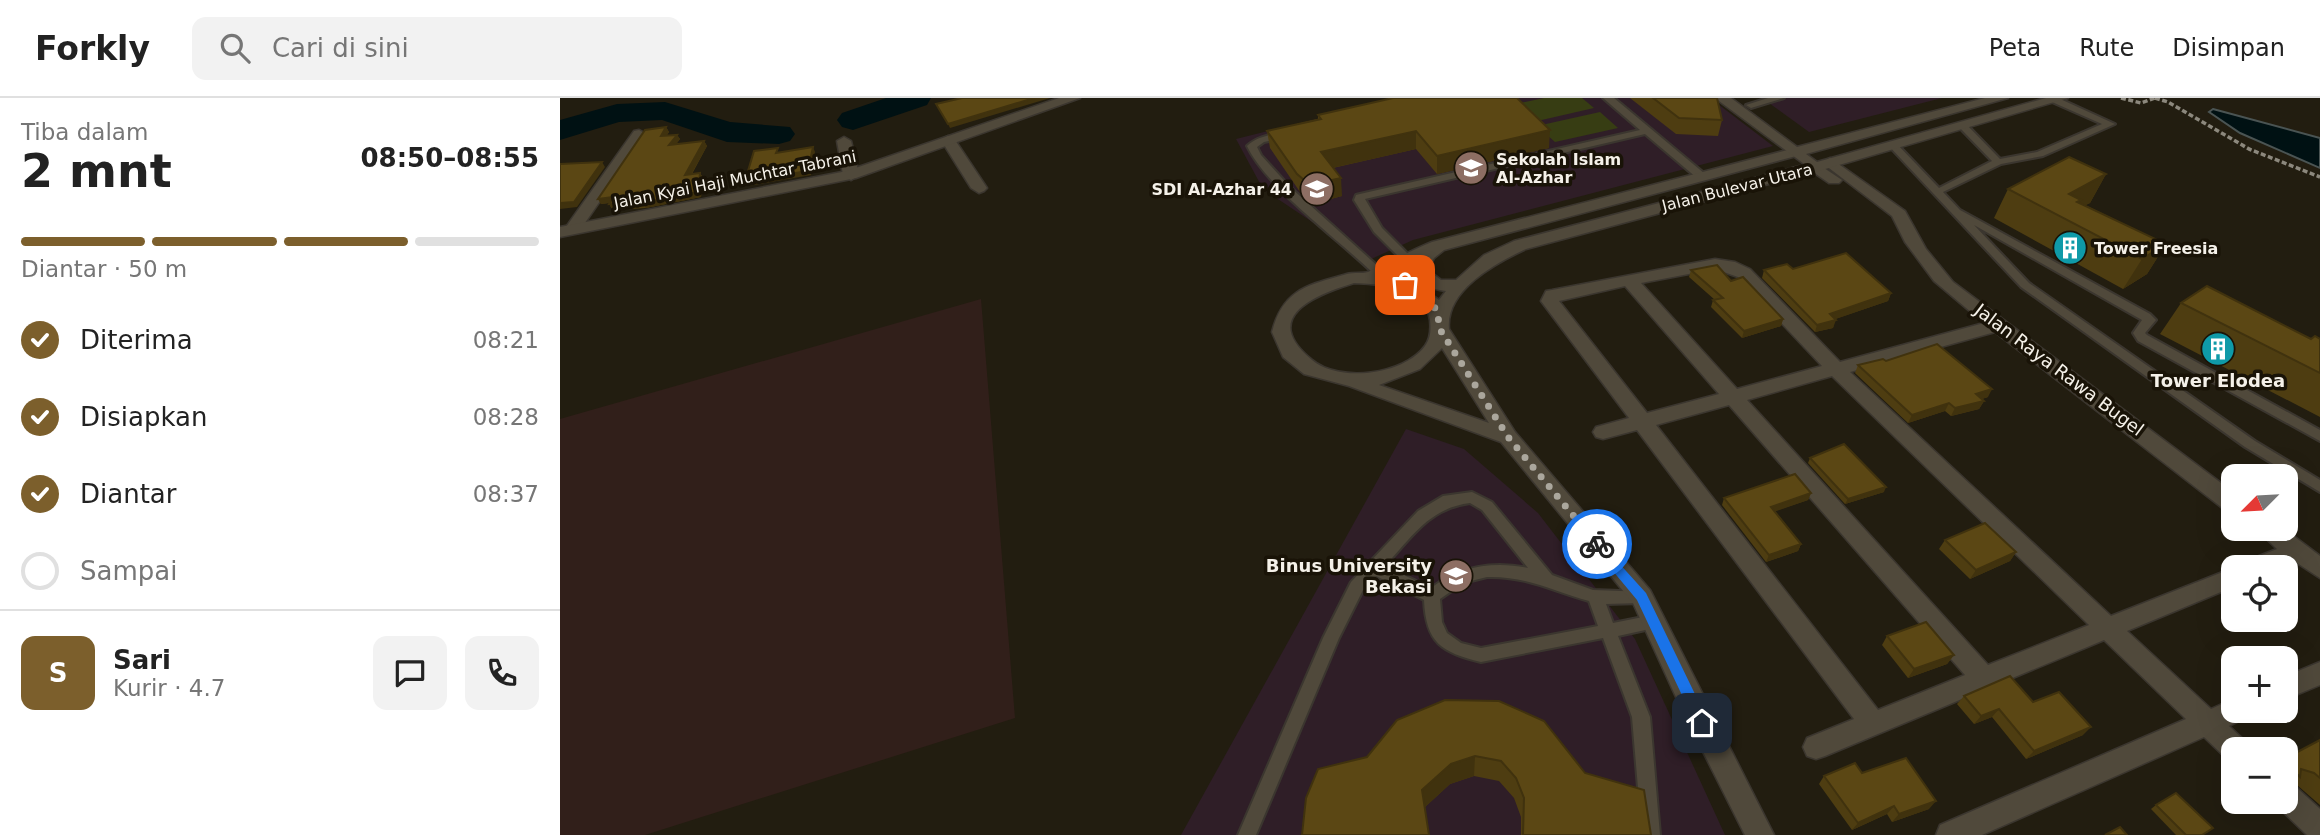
<!DOCTYPE html>
<html lang="id">
<meta charset="utf-8">
<style>
:root{--surface:#fff;--page:#f2f2f2;--text:#222;--muted:#767676;--line:#e0e0e0;--accent:#7c5f2c}
body{margin:0;font-family:"DejaVu Sans",sans-serif;background:var(--page);color:var(--text);height:100vh;display:flex;flex-direction:column;font-size:26px;white-space:nowrap}
*{box-sizing:border-box;margin:0}
p{font-size:23px;color:var(--muted)}
.icon{flex:none;width:38px;height:38px;fill:none;stroke:currentColor;stroke-width:2;stroke-linecap:round;stroke-linejoin:round}
.map{position:relative;flex:1;overflow:hidden}
.sheet{display:flex;flex-direction:column;background:var(--surface);width:560px}
.sheet>*{flex:none}
.needle{width:46px;rotate:246deg}
.fabs{position:absolute;left:1661px;top:366px;display:grid;gap:14px}
.fabs a{display:grid;place-items:center;width:77px;height:77px;border-radius:14px;background:var(--surface);box-shadow:0 7px 28px #0002;font-size:35px}
.pin{position:absolute;display:grid;place-items:center;width:60px;height:60px;color:#fff;margin:-30px;border-radius:14px;box-shadow:0 4px 10px #0006}
.courier{position:absolute;display:grid;place-items:center;width:70px;height:70px;margin:-35px;border:5px solid #1a73e8;border-radius:50%;background:#fff;color:#222;box-shadow:0 2px 9px #0007}
.headline em{font-style:normal;font-weight:600}
.headline div{display:flex;flex-direction:column-reverse}
.headline{display:flex;align-items:center;justify-content:space-between;height:119px;padding:0 21px}
h1{font-size:46px;font-weight:600;line-height:52px}
.bar{display:grid;grid-template-columns:repeat(4,1fr);gap:10px 7px;align-content:center;height:84px;padding:0 21px}
.bar i{height:9px;border-radius:5px;background:var(--line)}
.bar .current{background:var(--accent)}
.bar p{grid-column:span 4}
.line{display:flex;align-items:center;gap:18px;padding:0 21px;border-top:2px solid var(--line)}
.line div{flex:1}
.round{display:grid;place-items:center;flex:none;width:74px;height:74px;border-radius:14px;background:var(--page)}
ol{padding:0 21px;list-style:none}
li{display:flex;align-items:center;gap:21px;height:77px}
li p{margin-inline-start:auto}
li .icon{padding:7px;border-radius:50%;background:var(--accent);color:#fff;stroke-width:4}
li:last-child{color:var(--muted)}
li i{width:38px;height:38px;border:4px solid var(--line);border-radius:50%}
header{display:flex;align-items:center;gap:42px;box-sizing:border-box;height:98px;padding:0 35px;background:var(--surface);border-bottom:2px solid var(--line)}
header strong{font-size:33px}
nav{display:flex;gap:38px;margin-inline-start:auto;font-size:24px}
.search{width:490px;height:63px;background:var(--page);display:flex;align-items:center;gap:18px;box-sizing:border-box;padding:0 24px;border-radius:14px;color:var(--muted);font-size:26px}
main{display:flex;flex:1;min-height:0}
.map>svg:first-child{display:block}
.industrial{fill:#311f1a}
.education{fill:#2f1e27}
.green{fill:#373d13}
.water{fill:#001113;stroke:#4a5453;stroke-width:2}
.lines{fill:none;stroke-linecap:round;stroke-linejoin:round}
.river{fill:#001113;fill-rule:evenodd}
.lane-casing{stroke:#3b362f;stroke-width:4}
.street-casing{stroke:#3b362f;stroke-width:3}
.secondary-casing{stroke:#3b362f;stroke-width:3}
.path{stroke:#8c887d;stroke-width:3.5;stroke-dasharray:5 2.5;stroke-linecap:butt}
.lane{fill:#50493b;fill-rule:evenodd}
.street{fill:#50493b;fill-rule:evenodd}
.secondary{fill:#50493b;fill-rule:evenodd}
.wall{fill:#4e3d11}
.shaded-wall{fill:#40320e}
.building{fill:#5b4714;stroke:#40320e;stroke-width:2}
.route{fill:#1a73e8}
.done{stroke:#aba79d;stroke-width:7;stroke-dasharray:0 12.6}
.labels{text-anchor:middle;stroke-width:7;stroke-linejoin:round;paint-order:stroke}
.far-poi-label{font-size:16px;font-weight:bold;fill:#f5f1e9;stroke:#191307;text-anchor:start}
.far-street-label{font-size:16px;fill:#f5f1e9;stroke:#191307}
.street-label{font-size:18px;fill:#f5f1e9;stroke:#191307}
.poi-label{font-size:18px;font-weight:bold;fill:#f5f1e9;stroke:#191307}
</style>
<header>
<strong>Forkly</strong>
<div class="search"><svg class="icon" aria-label="search" viewBox="0 0 24 24"><circle cx="10" cy="10" r="6"/><path d="M15 15l6 6"/></svg>Cari di sini</div>
<nav><a>Peta</a><a>Rute</a><a>Disimpan</a></nav>
</header>
<main>
<section class="sheet">
<div class="headline"><div><h1>2 mnt</h1><p>Tiba dalam</p></div><em>08:50–08:55</em></div>
<div class="bar"><i class="current"></i><i class="current"></i><i class="current"></i><i></i><p>Diantar · 50 m</p></div>
<ol>
<li><svg class="icon" aria-label="check" viewBox="0 0 24 24"><path d="M5 12l5 5 9-10"/></svg>Diterima<p>08:21</p></li>
<li><svg class="icon" aria-label="check" viewBox="0 0 24 24"><path d="M5 12l5 5 9-10"/></svg>Disiapkan<p>08:28</p></li>
<li><svg class="icon" aria-label="check" viewBox="0 0 24 24"><path d="M5 12l5 5 9-10"/></svg>Diantar<p>08:37</p></li>
<li><i></i>Sampai</li>
</ol>
<div class="line" style="height:126px"><b class="round" style="background:var(--accent);color:#fff">S</b><div><b>Sari</b><p>Kurir · 4.7</p></div><a class="round"><svg class="icon" aria-label="chat" viewBox="0 0 24 24"><path d="M4 5h16v11H9l-5 4z"/></svg></a><a class="round"><svg class="icon" aria-label="phone" viewBox="0 0 24 24"><path d="M5 4h4l2 5-3 2q2 4 5 5l2-3 5 2v4C11 20 4 13 5 4z"/></svg></a></div>
</section>
<div class="map">
<svg width="1760" height="737" viewBox="0 0 1760 737">
<rect width="100%" height="100%" fill="#221d10"/>
<!-- industrial -->
<path class="industrial" d="M 421,201 L 455,620 L 85,737 L 0,737 L 0,321 Z"/>
<!-- education -->
<g class="education">
<path d="M 842,0 L 1150,0 L 1213,48 L 853,142 L 809,162 L 703,91 L 676,41 Z"/>
<path d="M 1202,0 L 1382,0 L 1249,34 Z"/>
<path d="M 846,331 L 904,351 L 978,415 L 1075,541 L 1165,737 L 621,737 Z"/>
</g>
<!-- green -->
<g class="green">
<path d="M 984,0 L 1022,0 L 1034,10 L 973,24 L 955,6 Z"/>
<path d="M 1040,14 L 1058,30 L 995,44 L 977,28 Z"/>
</g>
<!-- water -->
<path class="water" d="M 1653,11 L 1760,40 L 1760,70 L 1680,35 L 1649,14 Z"/>
<g class="lines">
<!-- river -->
<g class="river">
<path d="M 326,0 L 371,0 L 367,7 L 293,32 L 282,29 L 277,22 L 282,15 Z"/>
<path d="M 105,4 L 170,24 L 230,29 L 235,36 L 230,43 L 219,46 L 167,44 L 102,22 L 59,24 L 0,42 L 0,22 L 57,6 Z"/>
</g>
<!-- lane casing -->
<g class="lane-casing">
<g id="lane">
<path d="M 1043,0 L 1054,0 L 1145,76 L 1145,80 L 1137,80 L 1085,36 L 805,101 L 822,130 L 852,160 L 846,163 L 842,162 L 814,134 L 794,102 L 796,97 L 800,96 L 1080,32 Z"/>
<path d="M 1208,0 L 1224,0 L 1191,10 L 1186,7 Z"/>
<path d="M 1492,0 L 1498,0 L 1555,26 L 1483,58 L 1441,66 L 1383,94 L 1400,112 L 1590,216 L 1596,222 L 1585,235 L 1587,237 L 1760,332 L 1760,343 L 1578,243 L 1573,235 L 1582,222 L 1414,127 L 1469,185 L 1695,343 L 1760,382 L 1760,394 L 1685,349 L 1461,189 L 1328,47 L 1336,45 L 1379,90 L 1432,63 L 1400,30 L 1400,26 L 1406,26 L 1440,61 L 1477,54 L 1542,26 L 1492,4 Z"/>
<path d="M 725,34 L 728,35 L 728,39 L 704,44 L 697,49 L 701,57 L 730,89 L 821,171 L 821,175 L 813,175 C 778,141 707,90 687,48 C 698,38 711,37 725,34 Z"/>
<path d="M 912,394 L 932,404 L 992,477 L 1033,492 L 1088,494 L 1090,499 L 1088,504 L 1082,505 L 1046,506 L 1053,525 L 1093,517 L 1099,519 L 1101,524 L 1099,529 L 1058,538 L 1090,619 L 1100,737 L 1082,737 L 1072,619 L 1043,540 L 921,564 C 881,554 866,545 864,502 L 816,478 L 803,492 L 779,540 L 696,737 L 678,737 L 763,540 L 791,484 L 858,413 L 883,398 ZM 910,405 L 922,412 L 968,470 C 934,463 899,468 871,490 L 825,468 C 851,440 869,410 910,405 ZM 927,479 C 967,478 992,493 1029,503 L 1038,528 L 921,550 L 901,545 L 887,535 L 882,524 L 880,501 L 903,485 Z"/>
</g>
</g>
<!-- street casing -->
<g class="street-casing">
<g id="street">
<path d="M 79,32 L 86,36 L 18,135 L 6,135 L 6,129 L 74,33 Z"/>
<path d="M 388,38 L 393,39 L 427,90 L 424,93 L 419,95 L 411,90 L 381,42 Z"/>
<path d="M 284,39 L 291,43 L 299,77 L 291,82 L 283,77 L 277,43 Z"/>
<path d="M 1235,50 L 1240,51 L 1240,57 L 884,152 L 874,160 L 868,172 L 881,182 L 896,182 L 924,157 L 954,143 L 1255,64 L 1282,82 L 1279,85 L 1269,85 L 1253,74 L 966,151 C 936,165 885,192 889,231 L 955,334 L 1090,492 L 1214,737 L 1185,737 L 1121,610 L 1073,505 L 941,344 L 789,288 L 744,276 L 723,259 L 712,234 C 723,191 748,187 787,176 C 794,174 802,176 808,174 C 830,164 850,153 872,144 ZM 856,163 L 850,172 C 860,186 869,191 886,193 L 879,202 L 855,185 L 826,178 ZM 794,185 C 820,186 865,189 870,222 C 871,231 871,240 865,248 C 844,277 779,285 752,262 C 699,219 755,197 794,185 ZM 882,250 L 929,325 L 819,287 L 860,271 Z"/>
<path d="M 1270,60 L 1345,113 L 1366,151 L 1393,184 L 1673,394 L 1673,414 L 1665,412 L 1435,234 L 1290,274 L 1551,518 L 1673,470 L 1673,489 L 1567,533 L 1651,611 L 1673,601 L 1673,612 L 1689,612 L 1685,620 L 1669,628 L 1684,642 L 1688,651 L 1673,651 L 1673,663 L 1666,660 L 1644,639 L 1422,737 L 1376,737 L 1380,727 L 1626,621 L 1544,542 L 1265,658 L 1256,661 L 1247,658 L 1243,649 L 1247,640 L 1294,621 L 1077,332 L 1043,341 L 1036,339 L 1033,334 L 1036,329 L 1069,320 L 981,203 L 986,193 L 992,192 L 1155,161 L 1175,164 L 1190,171 L 1280,264 L 1424,225 L 1374,183 L 1345,144 L 1332,118 L 1265,67 L 1263,64 ZM 1155,171 L 1178,179 L 1262,268 L 1177,291 L 1081,185 ZM 1065,188 L 1159,296 L 1087,315 L 999,203 ZM 1272,278 L 1529,527 L 1428,567 L 1187,302 ZM 1169,307 L 1405,577 L 1318,612 L 1096,327 Z"/>
<path d="M 1695,430 L 1723,430 L 1760,458 L 1760,480 L 1734,463 L 1720,469 L 1685,469 L 1689,462 L 1717,451 Z"/>
<path d="M 1760,564 L 1760,587 L 1726,601 L 1726,578 Z"/>
<path d="M 1726,685 L 1736,689 L 1760,711 L 1760,737 L 1747,737 L 1716,707 L 1715,704 L 1726,704 Z"/>
</g>
</g>
<!-- secondary casing -->
<g class="secondary-casing">
<g id="secondary">
<path d="M 499,0 L 520,0 L 296,80 L 0,139 L 0,129 L 287,73 Z"/>
<path d="M 1155,0 L 1171,0 L 1237,49 L 1425,0 L 1448,0 L 1246,56 L 1257,64 L 1486,0 L 1508,0 L 1255,74 Z"/>
</g>
</g>
<!-- path -->
<g class="path">
<path d="M 1561,0 L 1581,5 L 1595,0"/>
<path d="M 1595,0 L 1608,4 L 1689,51 L 1760,79"/>
</g>
<!-- lane -->
<use href="#lane" class="lane"/>
<!-- street -->
<use href="#street" class="street"/>
<!-- secondary -->
<use href="#secondary" class="secondary"/>
</g>
<!-- wall -->
<g class="wall">
<path d="M 1070,0 L 1157,0 L 1162,22 L 1158,38 L 1116,36 Z"/>
<path d="M 758,17 L 989,50 L 877,76 L 856,51 L 773,70 L 782,98 L 752,106 L 740,94 L 710,50 L 707,33 L 758,21 Z"/>
<path d="M 106,29 L 109,34 L 107,37 L 117,37 L 120,41 L 116,46 L 144,43 L 147,48 L 132,76 L 140,75 L 143,80 L 141,99 L 86,110 L 70,111 L 68,109 L 52,111 L 49,105 L 41,106 L 38,101 Z"/>
<path d="M 1546,76 L 1530,105 L 1525,107 L 1606,146 L 1587,176 L 1563,191 L 1434,120 L 1448,91 Z"/>
<path d="M 1233,171 L 1331,195 L 1328,203 L 1275,221 L 1273,230 L 1255,234 L 1202,180 L 1204,172 Z"/>
<path d="M 1131,172 L 1171,183 L 1223,221 L 1221,228 L 1182,240 L 1151,209 L 1153,202 L 1155,202 L 1129,179 Z"/>
<path d="M 1621,205 L 1751,241 L 1760,241 L 1760,319 L 1600,236 Z"/>
<path d="M 1326,263 L 1428,299 L 1422,301 L 1424,303 L 1419,311 L 1391,318 L 1385,313 L 1348,325 L 1295,275 L 1298,267 Z"/>
<path d="M 1250,360 L 1324,394 L 1285,406 L 1248,365 Z"/>
<path d="M 1251,395 L 1248,402 L 1215,413 L 1241,446 L 1238,453 L 1206,464 L 1162,407 L 1164,400 Z"/>
<path d="M 1385,442 L 1456,454 L 1450,463 L 1410,481 L 1379,451 Z"/>
<path d="M 1327,538 L 1394,557 L 1387,566 L 1348,580 L 1322,547 Z"/>
<path d="M 1404,598 L 1473,604 L 1523,637 L 1466,661 L 1432,619 L 1414,626 L 1397,606 Z"/>
<path d="M 837,622 L 1025,675 L 1091,737 L 961,737 L 961,719 L 954,700 L 939,683 L 914,678 L 890,686 L 865,709 L 807,659 Z"/>
<path d="M 1760,642 L 1760,707 L 1737,687 L 1732,685 L 1726,689 L 1726,660 Z"/>
<path d="M 1302,675 L 1369,711 L 1332,724 L 1327,716 L 1292,732 L 1259,686 L 1264,678 Z"/>
<path d="M 1596,707 L 1643,737 L 1616,737 L 1591,711 Z"/>
</g>
<!-- shaded-wall -->
<g class="shaded-wall">
<path d="M 474,0 L 490,0 L 390,30 L 388,26 Z"/>
<path d="M 106,29 L 109,34 L 104,42 L 101,38 Z"/>
<path d="M 990,32 L 989,50 L 877,76 L 877,58 Z"/>
<path d="M 856,33 L 856,51 L 763,72 L 761,54 Z"/>
<path d="M 117,37 L 120,41 L 112,52 L 109,47 Z"/>
<path d="M 144,43 L 147,48 L 128,82 L 125,77 Z"/>
<path d="M 253,49 L 255,54 L 251,77 L 188,88 L 185,83 Z"/>
<path d="M 42,64 L 45,69 L 17,109 L 0,111 L 0,105 Z"/>
<path d="M 140,75 L 143,80 L 141,99 L 86,110 L 82,105 Z"/>
<path d="M 1546,76 L 1530,105 L 1515,113 L 1509,96 Z"/>
<path d="M 781,80 L 782,98 L 752,106 L 750,87 Z"/>
<path d="M 53,99 L 57,104 L 41,106 L 38,101 Z"/>
<path d="M 68,104 L 67,106 L 68,109 L 52,111 L 49,106 Z"/>
<path d="M 1606,146 L 1587,176 L 1563,191 L 1582,161 Z"/>
<path d="M 1331,195 L 1328,203 L 1267,224 L 1270,216 Z"/>
<path d="M 1223,221 L 1221,228 L 1182,240 L 1184,233 Z"/>
<path d="M 1276,222 L 1273,230 L 1255,234 L 1257,227 Z"/>
<path d="M 1432,291 L 1428,299 L 1412,304 L 1416,296 Z"/>
<path d="M 1424,303 L 1419,311 L 1391,318 L 1395,310 Z"/>
<path d="M 1389,305 L 1385,313 L 1348,325 L 1352,317 Z"/>
<path d="M 1326,389 L 1324,394 L 1285,406 L 1288,401 Z"/>
<path d="M 1251,395 L 1248,402 L 1208,416 L 1211,409 Z"/>
<path d="M 1241,446 L 1238,453 L 1206,464 L 1209,457 Z"/>
<path d="M 1456,454 L 1450,463 L 1410,481 L 1416,472 Z"/>
<path d="M 1394,557 L 1387,566 L 1348,580 L 1354,571 Z"/>
<path d="M 1439,611 L 1432,619 L 1414,626 L 1421,618 Z"/>
<path d="M 1531,629 L 1523,637 L 1466,661 L 1474,653 Z"/>
<path d="M 915,658 L 914,678 L 890,686 L 863,711 L 862,692 L 891,666 Z"/>
<path d="M 1376,703 L 1369,711 L 1332,724 L 1339,716 Z"/>
<path d="M 1334,708 L 1327,716 L 1292,732 L 1298,725 Z"/>
</g>
<!-- building -->
<g class="building">
<path d="M 402,0 L 474,0 L 388,26 L 376,6 Z"/>
<path d="M 833,0 L 957,0 L 990,32 L 877,58 L 856,33 L 761,54 L 781,80 L 750,87 L 737,76 L 707,33 L 761,21 L 758,17 Z"/>
<path d="M 1093,0 L 1157,0 L 1162,22 L 1119,20 Z"/>
<path d="M 106,29 L 101,38 L 117,37 L 109,47 L 144,43 L 125,77 L 140,75 L 138,94 L 82,105 L 67,106 L 68,104 L 49,106 L 53,99 L 38,101 L 85,32 Z"/>
<path d="M 253,49 L 248,73 L 185,83 L 194,53 L 218,50 L 216,55 Z"/>
<path d="M 1509,59 L 1546,76 L 1509,96 L 1521,102 L 1517,104 L 1606,146 L 1582,161 L 1448,91 Z"/>
<path d="M 42,64 L 14,104 L 0,105 L 0,66 Z"/>
<path d="M 1286,155 L 1331,195 L 1270,216 L 1276,222 L 1257,227 L 1204,172 L 1227,166 L 1233,171 Z"/>
<path d="M 1157,167 L 1171,183 L 1183,179 L 1223,221 L 1184,233 L 1153,202 L 1163,200 L 1131,172 Z"/>
<path d="M 1647,188 L 1751,241 L 1755,238 L 1760,241 L 1760,275 L 1621,205 Z"/>
<path d="M 1377,246 L 1432,291 L 1416,296 L 1424,303 L 1395,310 L 1389,305 L 1352,317 L 1298,267 L 1323,261 L 1326,263 Z"/>
<path d="M 1284,346 L 1326,389 L 1288,401 L 1250,360 Z"/>
<path d="M 1235,376 L 1251,395 L 1211,409 L 1241,446 L 1209,457 L 1164,400 Z"/>
<path d="M 1425,425 L 1456,454 L 1416,472 L 1385,442 Z"/>
<path d="M 1366,524 L 1394,557 L 1354,571 L 1327,538 Z"/>
<path d="M 1450,578 L 1473,604 L 1499,594 L 1531,629 L 1474,653 L 1439,611 L 1421,618 L 1404,598 Z"/>
<path d="M 885,602 L 939,603 L 984,623 L 1025,675 L 1084,692 L 1091,737 L 963,737 L 964,700 L 956,680 L 941,663 L 915,658 L 891,666 L 862,692 L 869,737 L 742,737 L 746,700 L 758,671 L 807,659 L 837,622 Z"/>
<path d="M 1760,642 L 1760,680 L 1754,675 L 1741,671 L 1740,679 L 1726,665 L 1726,660 Z"/>
<path d="M 1346,660 L 1376,703 L 1339,716 L 1334,708 L 1298,725 L 1264,678 L 1295,665 L 1302,675 Z"/>
<path d="M 1616,695 L 1653,730 L 1642,737 L 1626,737 L 1596,707 Z"/>
<path d="M 1560,729 L 1567,737 L 1545,737 Z"/>
</g>
<!-- route -->
<path class="route" d="M 1037,441 L 1086,495 L 1149,625 L 1147,629 L 1137,629 L 1077,502 L 1033,449 L 1031,446 Z"/>
<g class="lines">
<!-- done -->
<path class="done" d="M 845,187 L 864,198 L 876,211 L 881,233 L 948,339 L 1037,446"/>
</g>
<!-- icons -->
<defs>
<g id="school-disc" transform="scale(1.75)"><circle r="9.5" fill="#8d6e63" stroke="#191307"/><path d="M0-5L7-2L0 1L-7-2ZM-4 1L0 2.5L4 1V4Q0 6-4 4Z" fill="#fff"/></g>
<g id="building-disc" transform="scale(1.75)"><circle r="9.5" fill="#0f9aa8" stroke="#191307"/><path d="M-4-6H4V6H1V3H-1V6H-4ZM-2.5-4.3h1.7v1.8h-1.7ZM.8-4.3h1.7v1.8H.8ZM-2.5-1h1.7V.8h-1.7ZM.8-1h1.7V.8H.8Z" fill="#fff"/></g>
<g id="university-disc" transform="scale(1.75)"><circle r="9.5" fill="#8d6e63" stroke="#191307"/><path d="M0-5L7-2L0 1L-7-2ZM-4 1L0 2.5L4 1V4Q0 6-4 4Z" fill="#fff"/></g>
</defs>
<g fill-rule="evenodd">
<use href="#school-disc" x="911" y="70"/>
<use href="#school-disc" x="757" y="91"/>
<use href="#building-disc" x="1510" y="150"/>
<use href="#building-disc" x="1658" y="251"/>
<use href="#university-disc" x="896" y="478"/>
</g>
<g class="labels">
<!-- far-poi labels -->
<g class="far-poi-label">
<text x="936" y="67">Sekolah Islam<tspan x="936" dy="18">Al-Azhar</tspan></text>
<text x="732" y="97" text-anchor="end">SDI Al-Azhar 44</text>
<text x="1534" y="156">Tower Freesia</text>
</g>
<!-- far-street labels -->
<g class="far-street-label">
<text transform="translate(175 81) rotate(-11)" y="6">Jalan Kyai Haji Muchtar Tabrani</text>
<text transform="translate(1177 89) rotate(-14)" y="6">Jalan Bulevar Utara</text>
</g>
<!-- street labels -->
<g class="street-label">
<text transform="translate(1499 272) rotate(37)" y="6">Jalan Raya Rawa Bugel</text>
</g>
<!-- poi labels -->
<g class="poi-label">
<text x="1658" y="289">Tower Elodea</text>
<text x="872" y="474" text-anchor="end">Binus University<tspan x="872" dy="21">Bekasi</tspan></text>
</g>
</g>
</svg>
<div class="fabs">
<a><svg class="needle" viewBox="-14 -14 28 28"><path d="M0-13l5 13h-10z" fill="#e53935"/><path d="M0 13l5-13h-10z" fill="#767676"/></svg></a>
<a><svg class="icon" aria-label="locate" viewBox="0 0 24 24"><circle cx="12" cy="12" r="6"/><path d="M12 2v4M12 18v4M2 12h4M18 12h4"/></svg></a>
<a>+</a>
<a>−</a>
</div>
<div class="pin" style="left:845px;top:187px;background:#ea580c"><svg class="icon" aria-label="bag" viewBox="0 0 24 24"><path d="M5 8h14l-1 12H6zM9 8a3 3 0 0 1 6 0"/></svg></div>
<div class="pin" style="left:1142px;top:625px;background:#1f2937"><svg class="icon" aria-label="home" viewBox="0 0 24 24"><path d="M3 11l9-7 9 7M6 9v11h12V9"/></svg></div>
<div class="courier" style="left:1037px;top:446px"><svg class="icon" aria-label="bike" viewBox="0 0 24 24"><circle cx="6" cy="16" r="4"/><circle cx="18" cy="16" r="4"/><path d="M6 16l4-8h5l3 8M10 8l3 8H6M13 5h3"/></svg></div>
</div>
</main>
